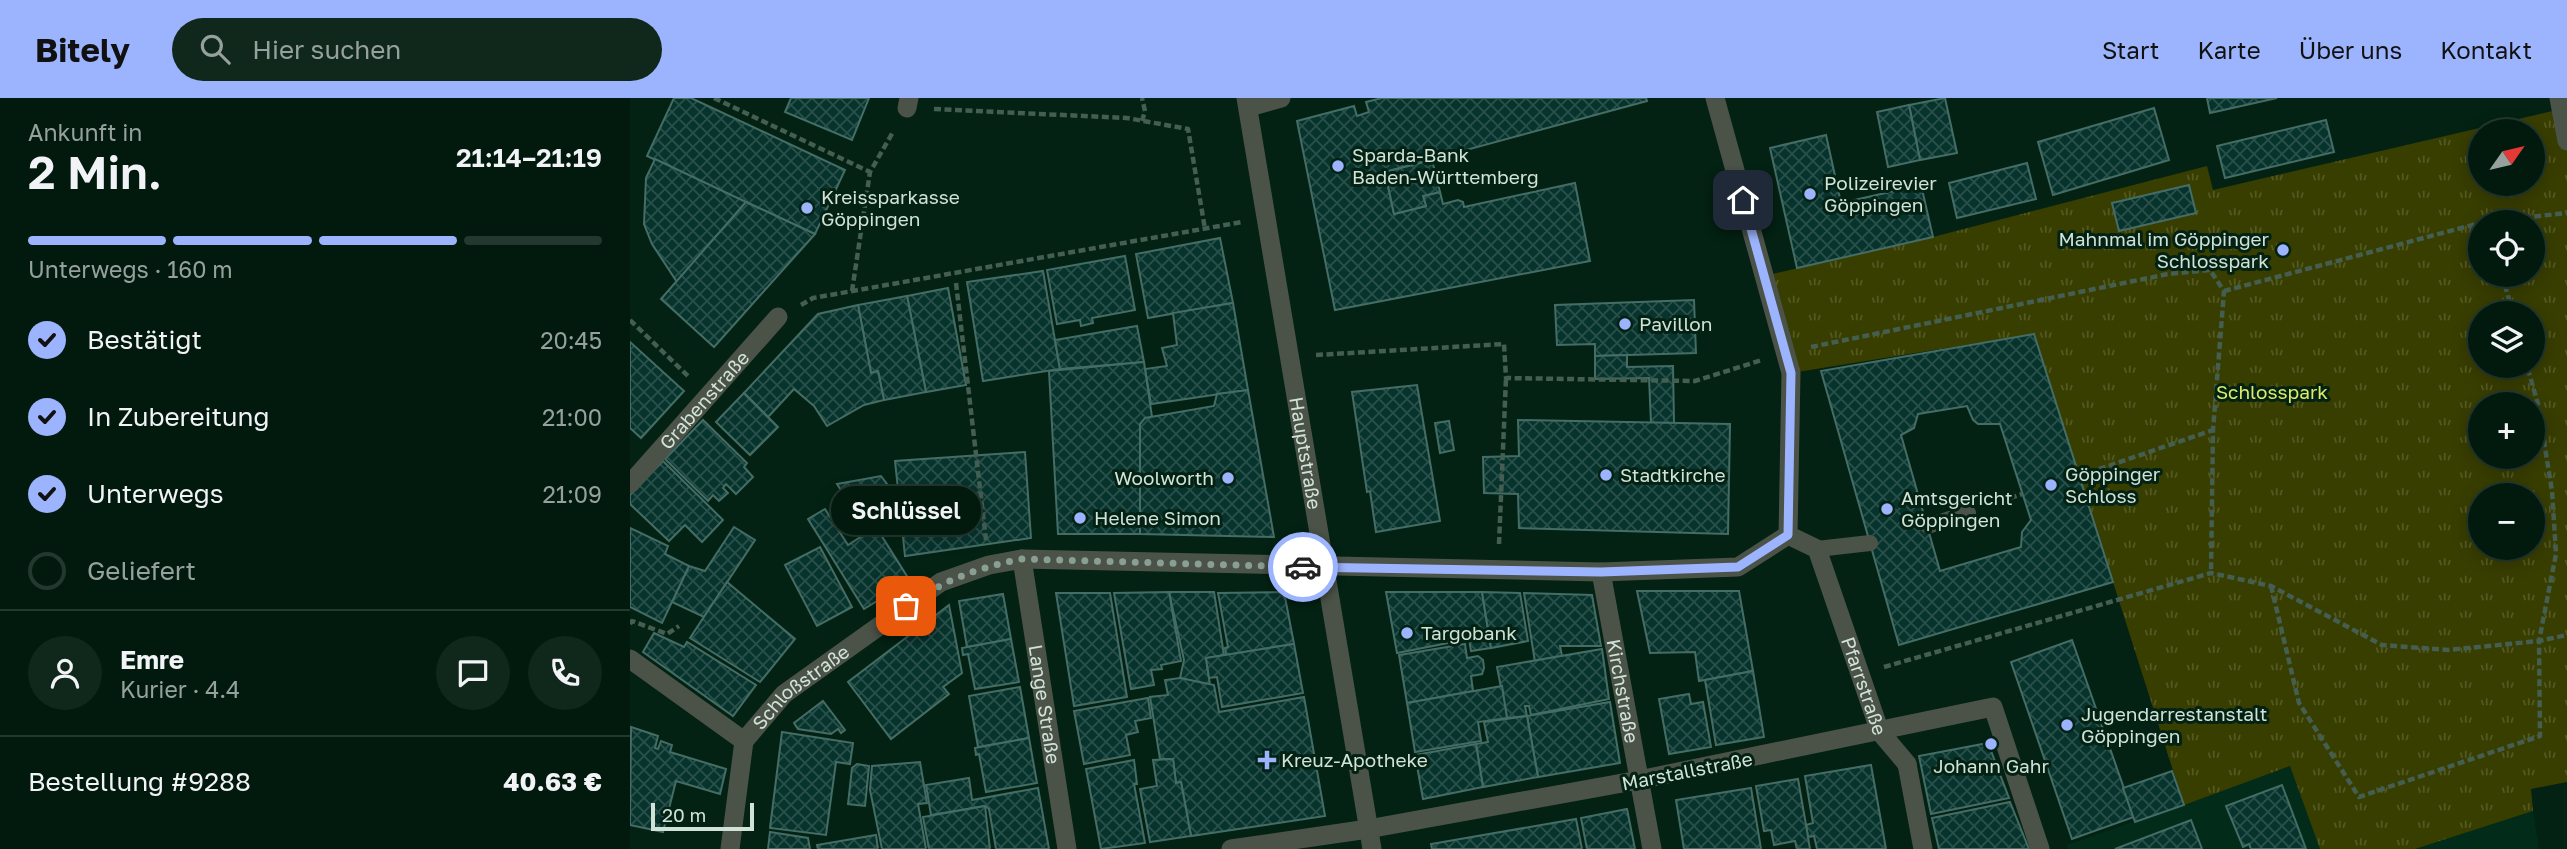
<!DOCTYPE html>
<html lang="de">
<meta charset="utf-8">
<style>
:root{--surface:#021a0e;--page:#10271c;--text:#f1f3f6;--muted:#96a19e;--line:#23382e;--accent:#9cb4fd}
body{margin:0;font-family:"Golos Text",sans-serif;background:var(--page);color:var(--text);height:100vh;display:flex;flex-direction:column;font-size:26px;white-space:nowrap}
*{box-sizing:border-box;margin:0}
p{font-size:23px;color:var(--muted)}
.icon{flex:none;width:38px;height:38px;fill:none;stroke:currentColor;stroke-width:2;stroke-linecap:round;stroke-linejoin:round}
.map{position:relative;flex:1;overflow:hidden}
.drawer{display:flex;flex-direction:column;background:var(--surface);width:630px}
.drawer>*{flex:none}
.needle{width:46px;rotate:56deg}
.controls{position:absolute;left:1838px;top:21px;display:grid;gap:14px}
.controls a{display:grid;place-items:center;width:77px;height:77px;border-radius:50%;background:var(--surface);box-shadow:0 4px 18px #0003,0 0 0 2px var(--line);font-size:35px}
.scale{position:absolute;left:21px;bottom:18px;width:103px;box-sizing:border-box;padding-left:7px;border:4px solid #d1e2d8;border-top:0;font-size:19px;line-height:24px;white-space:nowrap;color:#d1e2d8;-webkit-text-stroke:5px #032213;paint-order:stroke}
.pin{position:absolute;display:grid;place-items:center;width:60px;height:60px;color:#fff;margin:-30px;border-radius:14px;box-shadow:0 4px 10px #0006}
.courier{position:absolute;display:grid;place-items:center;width:70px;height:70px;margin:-35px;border:5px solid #9cb4fd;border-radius:50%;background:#fff;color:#222;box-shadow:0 2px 9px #0007}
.bubble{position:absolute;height:49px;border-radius:24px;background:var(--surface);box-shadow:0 4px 18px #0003,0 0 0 2px var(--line);font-size:23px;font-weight:600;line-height:49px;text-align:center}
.headline em{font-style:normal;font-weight:600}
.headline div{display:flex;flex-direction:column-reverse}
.headline{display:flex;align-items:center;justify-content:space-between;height:119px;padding:0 28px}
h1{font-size:46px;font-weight:600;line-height:52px}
.bar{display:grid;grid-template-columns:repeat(4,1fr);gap:10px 7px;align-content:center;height:84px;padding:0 28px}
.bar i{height:9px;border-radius:5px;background:var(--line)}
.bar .current{background:var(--accent)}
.bar p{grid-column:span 4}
.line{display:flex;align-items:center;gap:18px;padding:0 28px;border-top:2px solid var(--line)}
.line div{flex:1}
.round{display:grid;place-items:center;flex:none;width:74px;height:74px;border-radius:37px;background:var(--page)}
ol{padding:0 28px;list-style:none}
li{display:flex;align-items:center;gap:21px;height:77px}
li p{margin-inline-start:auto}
li .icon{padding:7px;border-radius:50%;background:var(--accent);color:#111;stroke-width:4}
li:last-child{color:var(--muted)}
li i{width:38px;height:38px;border:4px solid var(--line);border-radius:50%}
header{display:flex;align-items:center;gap:42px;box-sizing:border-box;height:98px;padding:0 35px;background:var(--accent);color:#111}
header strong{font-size:33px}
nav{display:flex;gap:38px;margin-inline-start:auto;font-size:24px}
.search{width:490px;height:63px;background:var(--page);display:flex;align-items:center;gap:18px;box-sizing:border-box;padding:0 24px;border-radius:38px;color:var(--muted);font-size:26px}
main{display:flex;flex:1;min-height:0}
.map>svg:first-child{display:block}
.built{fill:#022b19}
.grass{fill:url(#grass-tufts);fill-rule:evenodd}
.building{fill:url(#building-cross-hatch);stroke:#446d65;stroke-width:2;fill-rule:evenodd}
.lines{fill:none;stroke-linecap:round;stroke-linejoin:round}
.path{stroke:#445e51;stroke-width:4.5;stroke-dasharray:7 3.5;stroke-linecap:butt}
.service{stroke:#4b5348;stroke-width:16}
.pedestrian{stroke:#4b5348;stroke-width:19}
.minor{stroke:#4b5348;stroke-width:19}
.done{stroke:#899f93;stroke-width:7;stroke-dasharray:0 12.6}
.route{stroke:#9cb4fd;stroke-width:9}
.poi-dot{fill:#9cb4fd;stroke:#032213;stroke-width:2.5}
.labels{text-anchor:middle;stroke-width:6;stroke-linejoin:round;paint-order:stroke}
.poi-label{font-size:19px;fill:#d1e2d8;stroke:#032213;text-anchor:start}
.park-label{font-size:19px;fill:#ddeb68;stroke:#032213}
.street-label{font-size:19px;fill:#d1e2d8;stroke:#032213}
</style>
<header>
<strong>Bitely</strong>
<div class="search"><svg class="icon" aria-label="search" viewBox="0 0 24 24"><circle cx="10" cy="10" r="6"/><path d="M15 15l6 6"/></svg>Hier suchen</div>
<nav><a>Start</a><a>Karte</a><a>Über uns</a><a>Kontakt</a></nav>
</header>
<main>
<section class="drawer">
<div class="headline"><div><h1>2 Min.</h1><p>Ankunft in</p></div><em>21:14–21:19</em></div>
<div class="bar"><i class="current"></i><i class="current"></i><i class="current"></i><i></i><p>Unterwegs · 160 m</p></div>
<ol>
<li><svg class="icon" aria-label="check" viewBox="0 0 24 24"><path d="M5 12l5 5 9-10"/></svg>Bestätigt<p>20:45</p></li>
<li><svg class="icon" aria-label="check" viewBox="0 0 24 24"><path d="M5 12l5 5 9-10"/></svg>In Zubereitung<p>21:00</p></li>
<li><svg class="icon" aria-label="check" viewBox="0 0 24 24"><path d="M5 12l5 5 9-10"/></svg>Unterwegs<p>21:09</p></li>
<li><i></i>Geliefert</li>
</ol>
<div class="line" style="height:126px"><a class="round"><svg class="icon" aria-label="person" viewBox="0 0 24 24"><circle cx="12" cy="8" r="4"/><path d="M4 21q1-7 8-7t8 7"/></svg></a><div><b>Emre</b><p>Kurier · 4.4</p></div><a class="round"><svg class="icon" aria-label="chat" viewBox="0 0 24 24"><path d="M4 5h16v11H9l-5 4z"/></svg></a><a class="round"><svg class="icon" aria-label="phone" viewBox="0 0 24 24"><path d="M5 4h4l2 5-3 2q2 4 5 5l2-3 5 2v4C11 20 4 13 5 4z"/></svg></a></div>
<div class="line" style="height:91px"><div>Bestellung #9288</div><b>40.63 €</b></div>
</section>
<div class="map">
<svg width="1937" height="751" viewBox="0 0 1937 751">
<defs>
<pattern id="grass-tufts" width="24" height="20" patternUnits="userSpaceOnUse" patternTransform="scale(1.75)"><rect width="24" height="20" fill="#383d00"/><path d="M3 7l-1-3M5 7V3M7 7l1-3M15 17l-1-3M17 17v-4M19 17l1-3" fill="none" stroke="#545924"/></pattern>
<pattern id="building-cross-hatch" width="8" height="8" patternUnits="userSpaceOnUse" patternTransform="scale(1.75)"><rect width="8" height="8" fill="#07332d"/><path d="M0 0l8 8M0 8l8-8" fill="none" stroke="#2a504b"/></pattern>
</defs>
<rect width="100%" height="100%" fill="#032213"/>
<!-- built -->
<g class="built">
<path d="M 1661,668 L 1690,751 L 1438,751 L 1437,747 Z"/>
<path d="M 1903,713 L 1909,751 L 1785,751 Z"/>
</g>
<!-- grass -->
<path class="grass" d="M 1931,11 L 1937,43 L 1937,684 L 1901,691 L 1903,713 L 1785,751 L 1690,751 L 1660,668 L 1554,707 L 1404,236 L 1161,275 L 1134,178 L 1303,139 L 1577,68 L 1583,92 ZM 1850,33 L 1902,33 L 1902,86 L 1850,86 ZM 1850,124 L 1902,124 L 1902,177 L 1850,177 ZM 1850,215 L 1902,215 L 1902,268 L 1850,268 ZM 1850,306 L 1902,306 L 1902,359 L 1850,359 ZM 1850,397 L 1902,397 L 1902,450 L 1850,450 Z"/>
<!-- building -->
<g class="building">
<path d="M 44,0 L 61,0 L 215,72 L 185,136 L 17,58 Z"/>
<path d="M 161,0 L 239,0 L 222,42 L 155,14 Z"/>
<path d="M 752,0 L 1016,0 L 1017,3 L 755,74 L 764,116 L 796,108 L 793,98 L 810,94 L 813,106 L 828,102 L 833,104 L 834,109 L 945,85 L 960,163 L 705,212 L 667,23 L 724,8 L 727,18 L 739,14 L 736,4 Z"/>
<path d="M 1315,0 L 1327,55 L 1290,62 L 1279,7 Z"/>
<path d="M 1577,0 L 1647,0 L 1580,15 Z"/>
<path d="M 1279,7 L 1290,62 L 1258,69 L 1247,14 Z"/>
<path d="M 1524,10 L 1539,62 L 1423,97 L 1408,44 Z"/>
<path d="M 1696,22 L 1704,54 L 1595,80 L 1587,48 Z"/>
<path d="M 1196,37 L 1211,105 L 1291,87 L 1303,139 L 1167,170 L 1140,50 Z"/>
<path d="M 25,61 L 116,104 L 47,184 L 22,146 L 14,126 L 16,80 Z"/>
<path d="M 802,62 L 810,94 L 793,98 L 796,108 L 764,116 L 755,74 Z"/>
<path d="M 1397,65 L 1406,101 L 1327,120 L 1319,85 Z"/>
<path d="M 1559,87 L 1566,115 L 1489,133 L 1482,105 Z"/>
<path d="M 116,104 L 185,136 L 84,249 L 31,201 Z"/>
<path d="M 590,140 L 603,205 L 518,220 L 506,156 Z"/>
<path d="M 495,158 L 505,212 L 462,220 L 463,225 L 451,228 L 450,222 L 427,226 L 417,172 Z"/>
<path d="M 413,173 L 430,271 L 353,283 L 337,184 Z"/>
<path d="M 318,190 L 336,287 L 296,294 L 277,198 Z"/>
<path d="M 277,198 L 296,294 L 254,302 L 248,273 L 241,275 L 228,207 Z"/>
<path d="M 1064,202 L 1066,255 L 965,258 L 965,246 L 927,247 L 925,207 Z"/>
<path d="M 603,205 L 618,292 L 521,306 L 515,271 L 537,268 L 532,250 L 547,247 L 543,215 Z"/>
<path d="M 228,207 L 241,275 L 248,273 L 254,302 L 234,307 L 197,328 L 184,308 L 164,291 L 138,319 L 114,295 L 188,216 Z"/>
<path d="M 507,228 L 514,264 L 430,271 L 425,242 Z"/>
<path d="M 1404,236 L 1483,484 L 1269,547 L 1191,273 ZM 1337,308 L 1343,322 L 1348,326 L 1370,326 L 1401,422 L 1392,434 L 1391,449 L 1310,473 L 1271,337 L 1284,330 L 1288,316 Z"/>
<path d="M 0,244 L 54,293 L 11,340 L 0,330 Z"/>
<path d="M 997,257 L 997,269 L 1043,268 L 1044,326 L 1021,325 L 1019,280 L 965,281 L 965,258 Z"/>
<path d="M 514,264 L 522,319 L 510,326 L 510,436 L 428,436 L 419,273 Z"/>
<path d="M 787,287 L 810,423 L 746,434 L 740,393 L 737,394 L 722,294 Z"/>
<path d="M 618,292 L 644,439 L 510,436 L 510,326 L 515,320 L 584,308 L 587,296 Z"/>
<path d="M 114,295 L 148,329 L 120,357 L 86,324 Z"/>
<path d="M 73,322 L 117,365 L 114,369 L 123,379 L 106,396 L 96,386 L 93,390 L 98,395 L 89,403 L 83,397 L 78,403 L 35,361 Z"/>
<path d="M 888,322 L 1100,326 L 1098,436 L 889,430 L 888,396 L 854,395 L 853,359 L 889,358 Z"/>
<path d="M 819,323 L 824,352 L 810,355 L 805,325 Z"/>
<path d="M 395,354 L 401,440 L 275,458 L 265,363 Z"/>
<path d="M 33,363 L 93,422 L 72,444 L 55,427 L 39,443 L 0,406 L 0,397 Z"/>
<path d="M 251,378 L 257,386 L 251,389 L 265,410 L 230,433 L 216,412 L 221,408 L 207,386 Z"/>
<path d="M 195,411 L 218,447 L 246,429 L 280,483 L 234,511 L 178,421 Z"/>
<path d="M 104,429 L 125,442 L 74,519 L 42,504 L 59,468 L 75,473 Z"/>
<path d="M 0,430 L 38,448 L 35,456 L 59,468 L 32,525 L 0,509 Z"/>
<path d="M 190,449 L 222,509 L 187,528 L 155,467 Z"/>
<path d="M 97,484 L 165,541 L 130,584 L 60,540 Z"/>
<path d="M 1007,493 L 1109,493 L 1123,573 L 1069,583 L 1065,554 L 1020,555 Z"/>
<path d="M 539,494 L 584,494 L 594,557 L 576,560 L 580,587 L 550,580 L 554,562 Z"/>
<path d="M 539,494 L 551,563 L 531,567 L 532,571 L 521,572 L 524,587 L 501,591 L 484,495 Z"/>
<path d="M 654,494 L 664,546 L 596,557 L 595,550 L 598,549 L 588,495 Z"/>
<path d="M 756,494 L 852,494 L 861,550 L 841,553 L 839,541 L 767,555 Z"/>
<path d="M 852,494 L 890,495 L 898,543 L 861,550 Z"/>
<path d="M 426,495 L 480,495 L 497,599 L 444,608 Z"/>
<path d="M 894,495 L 962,497 L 971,548 L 930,548 L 932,558 L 905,564 Z"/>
<path d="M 373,496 L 381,541 L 337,549 L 329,503 Z"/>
<path d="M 319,507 L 332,575 L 313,589 L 319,596 L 261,641 L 218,584 Z"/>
<path d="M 24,535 L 54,549 L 57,544 L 126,587 L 103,618 L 13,554 Z"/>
<path d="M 381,541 L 389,584 L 345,591 L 338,556 L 333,557 L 332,550 Z"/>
<path d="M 1442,542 L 1504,719 L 1442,741 L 1381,564 Z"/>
<path d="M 664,546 L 673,595 L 592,609 L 587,579 L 579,580 L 576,560 Z"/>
<path d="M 835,546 L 837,560 L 848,558 L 853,562 L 854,570 L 852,576 L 841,578 L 843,593 L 777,605 L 769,557 Z"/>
<path d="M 972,551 L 979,601 L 901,617 L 899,608 L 895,608 L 897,618 L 877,620 L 867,569 Z"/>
<path d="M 1123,573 L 1134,639 L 1086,647 L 1075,582 Z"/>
<path d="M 550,580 L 584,587 L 589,614 L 674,599 L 695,718 L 561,738 L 551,684 L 546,685 L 543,661 L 530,661 L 520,599 L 538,597 L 535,582 Z"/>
<path d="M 872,588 L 877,620 L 848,624 L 851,643 L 785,654 L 777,605 Z"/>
<path d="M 390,589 L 399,640 L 348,649 L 339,598 Z"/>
<path d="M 1059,596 L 1061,606 L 1073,604 L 1081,649 L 1039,656 L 1029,601 Z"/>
<path d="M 518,600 L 521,620 L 505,623 L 508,634 L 496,637 L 500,657 L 454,666 L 444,613 Z"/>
<path d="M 193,603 L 215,632 L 211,635 L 208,631 L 201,636 L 168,631 L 164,625 Z"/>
<path d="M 980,604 L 990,665 L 908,679 L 897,618 Z"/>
<path d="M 897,618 L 908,679 L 853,689 L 846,646 L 858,644 L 854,624 Z"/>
<path d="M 1,629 L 28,638 L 25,650 L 28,651 L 31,643 L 42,647 L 40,654 L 96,671 L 90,696 L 46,683 L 33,734 L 0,727 Z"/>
<path d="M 152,634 L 223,645 L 220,666 L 206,664 L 196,737 L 140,730 Z"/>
<path d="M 399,640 L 407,685 L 356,694 L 349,656 L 346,657 L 345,650 Z"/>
<path d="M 1358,645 L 1379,700 L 1301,716 L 1289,658 Z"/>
<path d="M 846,646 L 853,689 L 793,701 L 785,657 Z"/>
<path d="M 543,661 L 546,685 L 551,684 L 561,738 L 520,744 L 510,691 L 527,688 L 523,662 Z"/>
<path d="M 504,662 L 507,686 L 504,686 L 515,745 L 471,751 L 456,671 Z"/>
<path d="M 290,664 L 297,705 L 288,706 L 296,751 L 252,751 L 240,692 L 242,668 Z"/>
<path d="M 227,666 L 239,668 L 235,708 L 218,706 L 222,670 Z"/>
<path d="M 1241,667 L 1256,751 L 1187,751 L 1184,738 L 1178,739 L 1176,727 L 1183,725 L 1175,678 Z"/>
<path d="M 1542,673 L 1554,707 L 1505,724 L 1493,690 Z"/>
<path d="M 339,680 L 342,702 L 408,690 L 419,751 L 366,751 L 359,711 L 355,708 L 301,717 L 296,687 Z"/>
<path d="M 1168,681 L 1176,727 L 1180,751 L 1167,751 L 1165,743 L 1144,747 L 1141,732 L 1134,733 L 1126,688 Z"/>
<path d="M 1652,687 L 1676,751 L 1621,751 L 1619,746 L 1613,749 L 1596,708 Z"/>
<path d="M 1121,690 L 1131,751 L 1054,751 L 1046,702 Z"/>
<path d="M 1380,704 L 1399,751 L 1309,751 L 1302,720 Z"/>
<path d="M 355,708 L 360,751 L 299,751 L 293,719 Z"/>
<path d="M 997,711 L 1005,751 L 957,751 L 951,720 Z"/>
<path d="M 946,721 L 952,751 L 802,751 L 801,746 Z"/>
<path d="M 1561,722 L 1572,751 L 1485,751 Z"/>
<path d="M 140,734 L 178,740 L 180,751 L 138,751 Z"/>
<path d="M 246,737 L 248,751 L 188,751 L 187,747 Z"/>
</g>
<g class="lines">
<!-- path -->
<g class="path">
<path d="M 84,0 L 240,74"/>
<path d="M 304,11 L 497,20 L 558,31 L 575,131"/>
<path d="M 512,23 L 515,13 L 512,0"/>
<path d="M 1852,124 L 1937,115"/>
<path d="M 1872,177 L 1883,215"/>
<path d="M 326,185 L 356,442"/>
<path d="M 222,193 L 240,74 L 263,34"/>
<path d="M 1594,193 L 1850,125"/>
<path d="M 171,207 L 183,200 L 612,124"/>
<path d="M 0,222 L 60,280"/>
<path d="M 1181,249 L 1538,176 L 1580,172 L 1594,193 L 1583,332 L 1581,475"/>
<path d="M 686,257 L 874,246 L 876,280 L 1065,283 L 1132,262"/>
<path d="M 1449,378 L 1583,332"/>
<path d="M 1360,407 L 1392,396"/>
<path d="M 869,446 L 876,280"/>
<path d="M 1641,488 L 1669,605 L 1729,699 L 1910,638 L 1909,543 L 1926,456 L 1922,393 L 1908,306 L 1897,268"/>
<path d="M 0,526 L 2,523 L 37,536 L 49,528"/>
<path d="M 1254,569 L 1581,475 L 1641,488 L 1752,547 L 1818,552 L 1909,543 L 1937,537"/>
</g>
<!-- service -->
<g class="service">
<path d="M 1298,428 L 1338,415"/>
<path d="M 1187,451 L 1240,445"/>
</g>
<!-- pedestrian -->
<g class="pedestrian">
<path d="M 277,10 L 279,0"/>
<path id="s1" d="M 0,386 L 148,219"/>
<path id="s2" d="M 1158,437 L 1187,451 L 1250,634 L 1277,666"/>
<path id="s3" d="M 392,461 L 437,751"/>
<path d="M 1009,682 L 1363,609 L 1410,751"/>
</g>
<!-- minor -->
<g class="minor">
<path id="s4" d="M 616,0 L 742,751"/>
<path d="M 1929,0 L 1937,43"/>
<path d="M 619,9 L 651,0"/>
<path id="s5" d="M 971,474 L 1022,751"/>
<path d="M 0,561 L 114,643"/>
<path id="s6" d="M 114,643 L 154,596 L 311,484 L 359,467 L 392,461 L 971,474 L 1108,469 L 1158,437 L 1161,275 L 1085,0"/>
<path d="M 1277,666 L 1293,751"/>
<path d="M 100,751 L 114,643"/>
<path d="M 601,751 L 738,731 L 1009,682"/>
</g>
</g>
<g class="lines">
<!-- done -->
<path class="done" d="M 276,508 C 315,482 346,470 392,461 L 673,469"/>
<!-- route -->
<path class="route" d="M 673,469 L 971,474 L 1108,469 L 1158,437 L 1161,275 L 1113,102"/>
</g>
<!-- markers -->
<g class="poi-dot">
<circle cx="708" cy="68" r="7"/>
<circle cx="1180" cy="96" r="7"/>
<circle cx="177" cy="110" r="7"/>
<circle cx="1653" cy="152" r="7"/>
<circle cx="995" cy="226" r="7"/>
<circle cx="976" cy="377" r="7"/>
<circle cx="598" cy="380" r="7"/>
<circle cx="1421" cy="387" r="7"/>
<circle cx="1257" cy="411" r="7"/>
<circle cx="450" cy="420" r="7"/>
<circle cx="777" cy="535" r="7"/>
<circle cx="1437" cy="627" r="7"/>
<circle cx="1361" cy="646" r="7"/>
<path d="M633.5 651.5h7v7h7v7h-7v7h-7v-7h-7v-7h7z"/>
</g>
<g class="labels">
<!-- poi labels -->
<g class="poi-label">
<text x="722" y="64">Sparda-Bank<tspan x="722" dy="22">Baden-Württemberg</tspan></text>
<text x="1194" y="92">Polizeirevier<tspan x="1194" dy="22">Göppingen</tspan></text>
<text x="191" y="106">Kreissparkasse<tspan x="191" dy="22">Göppingen</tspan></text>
<text x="1639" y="148" text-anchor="end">Mahnmal im Göppinger<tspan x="1639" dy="22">Schlosspark</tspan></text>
<text x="1009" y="233">Pavillon</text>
<text x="1435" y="383">Göppinger<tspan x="1435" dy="22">Schloss</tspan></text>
<text x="990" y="384">Stadtkirche</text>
<text x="584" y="387" text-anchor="end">Woolworth</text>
<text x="1271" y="407">Amtsgericht<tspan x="1271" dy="22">Göppingen</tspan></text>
<text x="464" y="427">Helene Simon</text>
<text x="791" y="542">Targobank</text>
<text x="1451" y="623">Jugendarrestanstalt<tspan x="1451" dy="22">Göppingen</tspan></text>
<text x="651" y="669">Kreuz-Apotheke</text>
<text x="1361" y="675" text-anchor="middle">Johann Gahr</text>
</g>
<!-- park labels -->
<g class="park-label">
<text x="1642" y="301">Schlosspark</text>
</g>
<!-- street labels -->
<g class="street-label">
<text dy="7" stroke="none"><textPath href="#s1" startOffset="112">Grabenstraße</textPath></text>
<text dy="7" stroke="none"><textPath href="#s4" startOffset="360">Hauptstraße</textPath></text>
<text dy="7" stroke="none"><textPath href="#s2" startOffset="177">Pfarrstraße</textPath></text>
<text dy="7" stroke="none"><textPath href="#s6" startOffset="79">Schloßstraße</textPath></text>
<text dy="7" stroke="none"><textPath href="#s5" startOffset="121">Kirchstraße</textPath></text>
<text dy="7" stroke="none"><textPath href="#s3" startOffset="147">Lange Straße</textPath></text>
<text transform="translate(1057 673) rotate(-11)" y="7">Marstallstraße</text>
</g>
</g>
</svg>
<div class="controls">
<a><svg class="needle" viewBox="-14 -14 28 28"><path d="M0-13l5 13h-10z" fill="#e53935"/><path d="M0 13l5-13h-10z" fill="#96a19e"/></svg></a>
<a><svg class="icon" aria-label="locate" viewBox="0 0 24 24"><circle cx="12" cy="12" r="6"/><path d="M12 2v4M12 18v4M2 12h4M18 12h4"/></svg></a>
<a><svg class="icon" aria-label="layers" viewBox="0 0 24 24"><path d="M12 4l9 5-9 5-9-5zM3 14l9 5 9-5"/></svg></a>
<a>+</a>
<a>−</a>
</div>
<div class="scale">20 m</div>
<div class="pin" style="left:276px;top:508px;background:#ea580c"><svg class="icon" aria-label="bag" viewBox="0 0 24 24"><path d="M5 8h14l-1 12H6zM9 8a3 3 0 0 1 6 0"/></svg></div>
<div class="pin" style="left:1113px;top:102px;background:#1f2937"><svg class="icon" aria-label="home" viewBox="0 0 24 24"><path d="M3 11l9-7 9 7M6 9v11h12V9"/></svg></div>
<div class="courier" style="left:673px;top:469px"><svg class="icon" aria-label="car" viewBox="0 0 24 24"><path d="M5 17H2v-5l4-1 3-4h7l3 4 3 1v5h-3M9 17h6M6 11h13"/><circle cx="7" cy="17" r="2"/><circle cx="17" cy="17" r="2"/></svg></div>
<div class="bubble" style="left:201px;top:388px;width:150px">Schlüssel</div>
</div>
</main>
